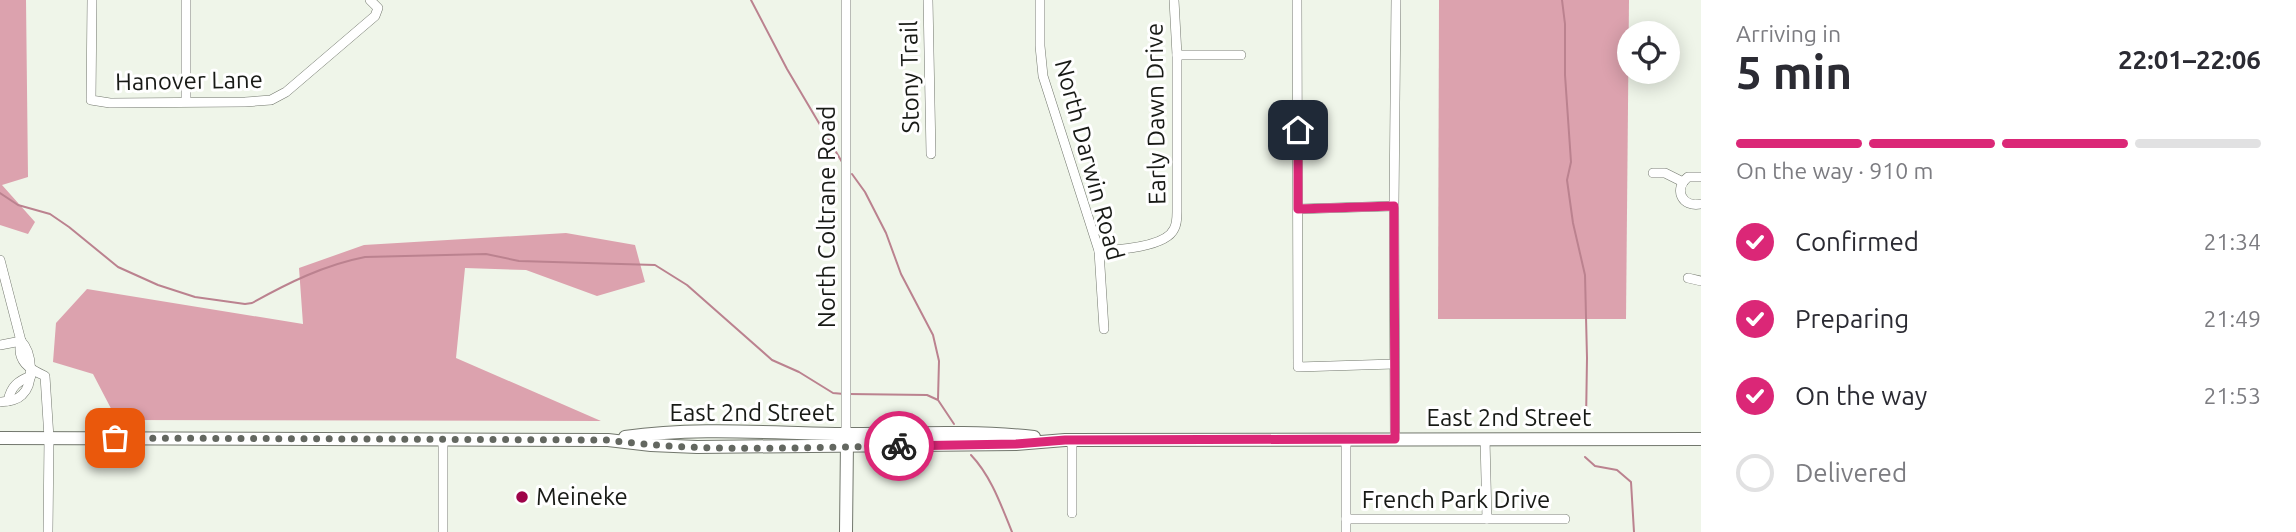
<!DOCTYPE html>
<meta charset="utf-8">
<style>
:root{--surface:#fff;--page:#f7f7f7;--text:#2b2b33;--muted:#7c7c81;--line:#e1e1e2;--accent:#db2777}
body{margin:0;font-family:Ubuntu,sans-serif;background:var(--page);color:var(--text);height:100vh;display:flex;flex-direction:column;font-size:26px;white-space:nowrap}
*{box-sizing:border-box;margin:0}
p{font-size:23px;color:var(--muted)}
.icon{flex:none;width:38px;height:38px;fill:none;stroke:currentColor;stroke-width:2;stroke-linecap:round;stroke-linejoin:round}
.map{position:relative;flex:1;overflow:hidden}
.details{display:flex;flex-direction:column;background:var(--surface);width:595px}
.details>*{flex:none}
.tools{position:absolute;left:1617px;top:21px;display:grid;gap:14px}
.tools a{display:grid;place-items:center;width:63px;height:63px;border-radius:50%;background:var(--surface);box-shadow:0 4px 18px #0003;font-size:35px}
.pin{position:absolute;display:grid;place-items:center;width:60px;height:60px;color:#fff;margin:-30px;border-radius:14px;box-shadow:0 4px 10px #0006}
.courier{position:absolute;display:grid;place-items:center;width:70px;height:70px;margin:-35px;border:5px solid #db2777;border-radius:50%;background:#fff;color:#222;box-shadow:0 2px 9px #0007}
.overview em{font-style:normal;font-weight:700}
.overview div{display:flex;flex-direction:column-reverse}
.overview{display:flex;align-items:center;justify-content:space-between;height:119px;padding:0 35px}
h1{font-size:46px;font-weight:700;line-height:52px}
.bar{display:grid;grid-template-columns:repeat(4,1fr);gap:10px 7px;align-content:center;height:84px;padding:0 35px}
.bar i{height:9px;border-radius:5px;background:var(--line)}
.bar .on{background:var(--accent)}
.bar p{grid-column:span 4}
ol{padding:0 35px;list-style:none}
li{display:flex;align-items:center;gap:21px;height:77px}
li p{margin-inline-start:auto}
li .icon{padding:7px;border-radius:50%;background:var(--accent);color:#fff;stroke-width:4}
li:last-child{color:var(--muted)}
li i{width:38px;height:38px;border:4px solid var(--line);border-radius:50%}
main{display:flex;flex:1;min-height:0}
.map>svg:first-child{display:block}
.forest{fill:#dca2ae}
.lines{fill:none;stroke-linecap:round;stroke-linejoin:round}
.stream{stroke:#bb828f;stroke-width:2}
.minor-casing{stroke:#72776d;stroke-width:10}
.major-casing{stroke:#72776d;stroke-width:14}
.minor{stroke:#fff;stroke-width:9}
.major{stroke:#fff;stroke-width:12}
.done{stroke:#636760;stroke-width:7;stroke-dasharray:0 12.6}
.route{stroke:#db2777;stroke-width:9}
.poi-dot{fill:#9e0349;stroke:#fff;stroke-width:2.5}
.labels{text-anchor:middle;stroke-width:6;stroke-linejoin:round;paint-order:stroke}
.street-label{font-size:24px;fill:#181a16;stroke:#fff}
.poi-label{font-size:24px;fill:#181a16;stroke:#fff;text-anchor:start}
</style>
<main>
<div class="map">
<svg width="1701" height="532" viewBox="0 0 1701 532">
<rect width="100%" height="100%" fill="#eff5e9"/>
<!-- forest -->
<g class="forest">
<path d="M 0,0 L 26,0 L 28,177 L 2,185 L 35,222 L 28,234 L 0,225 Z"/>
<path d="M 1439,0 L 1629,0 L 1626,319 L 1438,319 Z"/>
<path d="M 566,233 L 635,245 L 645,282 L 597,296 L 526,270 L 465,268 L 456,358 L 601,421 L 117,420 L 93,374 L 53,362 L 56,323 L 87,289 L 303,324 L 299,268 L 364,245 Z"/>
</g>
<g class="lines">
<!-- stream -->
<g class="stream">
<path d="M 751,0 L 787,69 L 842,162"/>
<path d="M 1562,0 L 1565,24 L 1565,75 L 1571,162 L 1567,180 L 1573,223 L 1585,275 L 1587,358 L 1586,422"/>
<path d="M 852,174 L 865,192 L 886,233 L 901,274 L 933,335 L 939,361 L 938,399"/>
<path d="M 0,193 L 18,205 L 50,214 L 69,227 L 118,267 L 158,285 L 195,297 L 245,304 L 252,303 C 288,283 324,265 365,257 L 486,254 L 519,261 L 655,265 L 687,285 L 772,360 L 799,372 L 833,393 L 844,394"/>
<path d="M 849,394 L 927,395 L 938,400 L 954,424"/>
<path d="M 971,455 C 991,476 1001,505 1012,532"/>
<path d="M 1585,457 L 1595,466 L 1617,470 L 1631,482 L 1634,532"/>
</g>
<!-- minor casing -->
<g class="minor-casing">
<g id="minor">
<path d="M 92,0 L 91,100 L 110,103 L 245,102 L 271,100 L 286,92 L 375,16 L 378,8 L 370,0"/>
<path d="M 846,0 L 846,434"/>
<path d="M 928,0 L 931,154"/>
<path d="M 1040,0 L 1040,46 L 1043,76 L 1099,251 L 1104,329"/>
<path d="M 1297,0 L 1298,367 L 1394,364"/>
<path d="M 1177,55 L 1241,55"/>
<path d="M 186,101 L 186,0"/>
<path d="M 1653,173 L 1665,173 L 1683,182"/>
<path d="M 1701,177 L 1688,177 C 1673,189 1682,208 1701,204"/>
<path d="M 1298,209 L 1394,206"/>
<path d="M 1099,251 C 1117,250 1166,247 1174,229 C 1177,224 1177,217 1177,212 L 1177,55 L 1174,0"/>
<path d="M 0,260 L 21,341 C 16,361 29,369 45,376 L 49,438 L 48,532"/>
<path d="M 1688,278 L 1701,281"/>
<path d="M 0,345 L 21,341"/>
<path d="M 8,401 C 11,386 18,381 31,376"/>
<path d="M 0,402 C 8,401 16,401 22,395 C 35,383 32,352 21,341"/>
<path d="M 443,439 L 443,532"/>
<path d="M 1346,439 L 1346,532"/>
<path d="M 1395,439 L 1394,206 L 1396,0"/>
<path d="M 1485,439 L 1487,519"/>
<path d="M 1072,440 L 1072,513"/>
<path d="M 1346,519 L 1565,519"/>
</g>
</g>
<!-- major casing -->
<g class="major-casing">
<g id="major">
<path d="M 625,437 C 696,427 769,433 840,434 C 905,434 970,430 1034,437"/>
<path d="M 0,438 L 608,440 L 651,445 L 697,447 L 1016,444 L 1065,440 L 1701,439"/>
<path d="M 846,532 L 847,441"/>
</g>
</g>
<!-- minor -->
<use href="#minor" class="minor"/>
<!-- major -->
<use href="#major" class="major"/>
</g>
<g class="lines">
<!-- done -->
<path class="done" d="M 115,438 L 608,440 C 703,453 802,447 899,446"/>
<!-- route -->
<path class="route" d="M 899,446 L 1016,444 L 1065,440 L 1395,439 L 1394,206 L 1298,209 L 1298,130"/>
</g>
<!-- markers -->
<circle class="poi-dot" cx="522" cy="497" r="7"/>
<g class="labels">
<!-- street labels -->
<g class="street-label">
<text transform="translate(910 77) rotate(-91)" y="8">Stony Trail</text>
<text transform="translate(189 81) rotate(-1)" y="8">Hanover Lane</text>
<text transform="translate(1156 114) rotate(-91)" y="8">Early Dawn Drive</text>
<text transform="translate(1089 160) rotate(75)" y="8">North Darwin Road</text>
<text transform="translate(827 217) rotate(-90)" y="8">North Coltrane Road</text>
<text x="752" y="421">East 2nd Street</text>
<text x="1509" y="426">East 2nd Street</text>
<text x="1456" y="508">French Park Drive</text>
</g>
<!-- poi labels -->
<g class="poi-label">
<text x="536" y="505">Meineke</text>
</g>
</g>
</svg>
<div class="tools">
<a><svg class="icon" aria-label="locate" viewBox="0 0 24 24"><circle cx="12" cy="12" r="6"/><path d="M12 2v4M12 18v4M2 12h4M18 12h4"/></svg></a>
</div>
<div class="pin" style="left:115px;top:438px;background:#ea580c"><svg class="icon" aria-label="bag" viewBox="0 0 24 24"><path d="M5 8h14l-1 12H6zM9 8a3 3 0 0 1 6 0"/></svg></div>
<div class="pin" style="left:1298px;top:130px;background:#1f2937"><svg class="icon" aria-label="home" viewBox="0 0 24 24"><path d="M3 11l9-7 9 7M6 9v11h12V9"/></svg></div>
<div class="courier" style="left:899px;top:446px"><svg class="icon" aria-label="bike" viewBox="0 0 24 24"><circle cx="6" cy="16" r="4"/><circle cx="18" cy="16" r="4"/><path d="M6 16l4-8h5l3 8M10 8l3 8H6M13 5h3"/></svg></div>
</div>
<section class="details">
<div class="overview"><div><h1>5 min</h1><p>Arriving in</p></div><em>22:01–22:06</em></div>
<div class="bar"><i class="on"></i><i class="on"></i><i class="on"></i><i></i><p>On the way · 910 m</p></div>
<ol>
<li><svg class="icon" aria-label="check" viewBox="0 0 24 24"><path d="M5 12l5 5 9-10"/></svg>Confirmed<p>21:34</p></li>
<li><svg class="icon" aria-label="check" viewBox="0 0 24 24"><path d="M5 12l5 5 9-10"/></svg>Preparing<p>21:49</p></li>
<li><svg class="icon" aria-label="check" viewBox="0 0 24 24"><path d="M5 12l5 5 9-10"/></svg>On the way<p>21:53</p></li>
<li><i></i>Delivered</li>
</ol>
</section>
</main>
